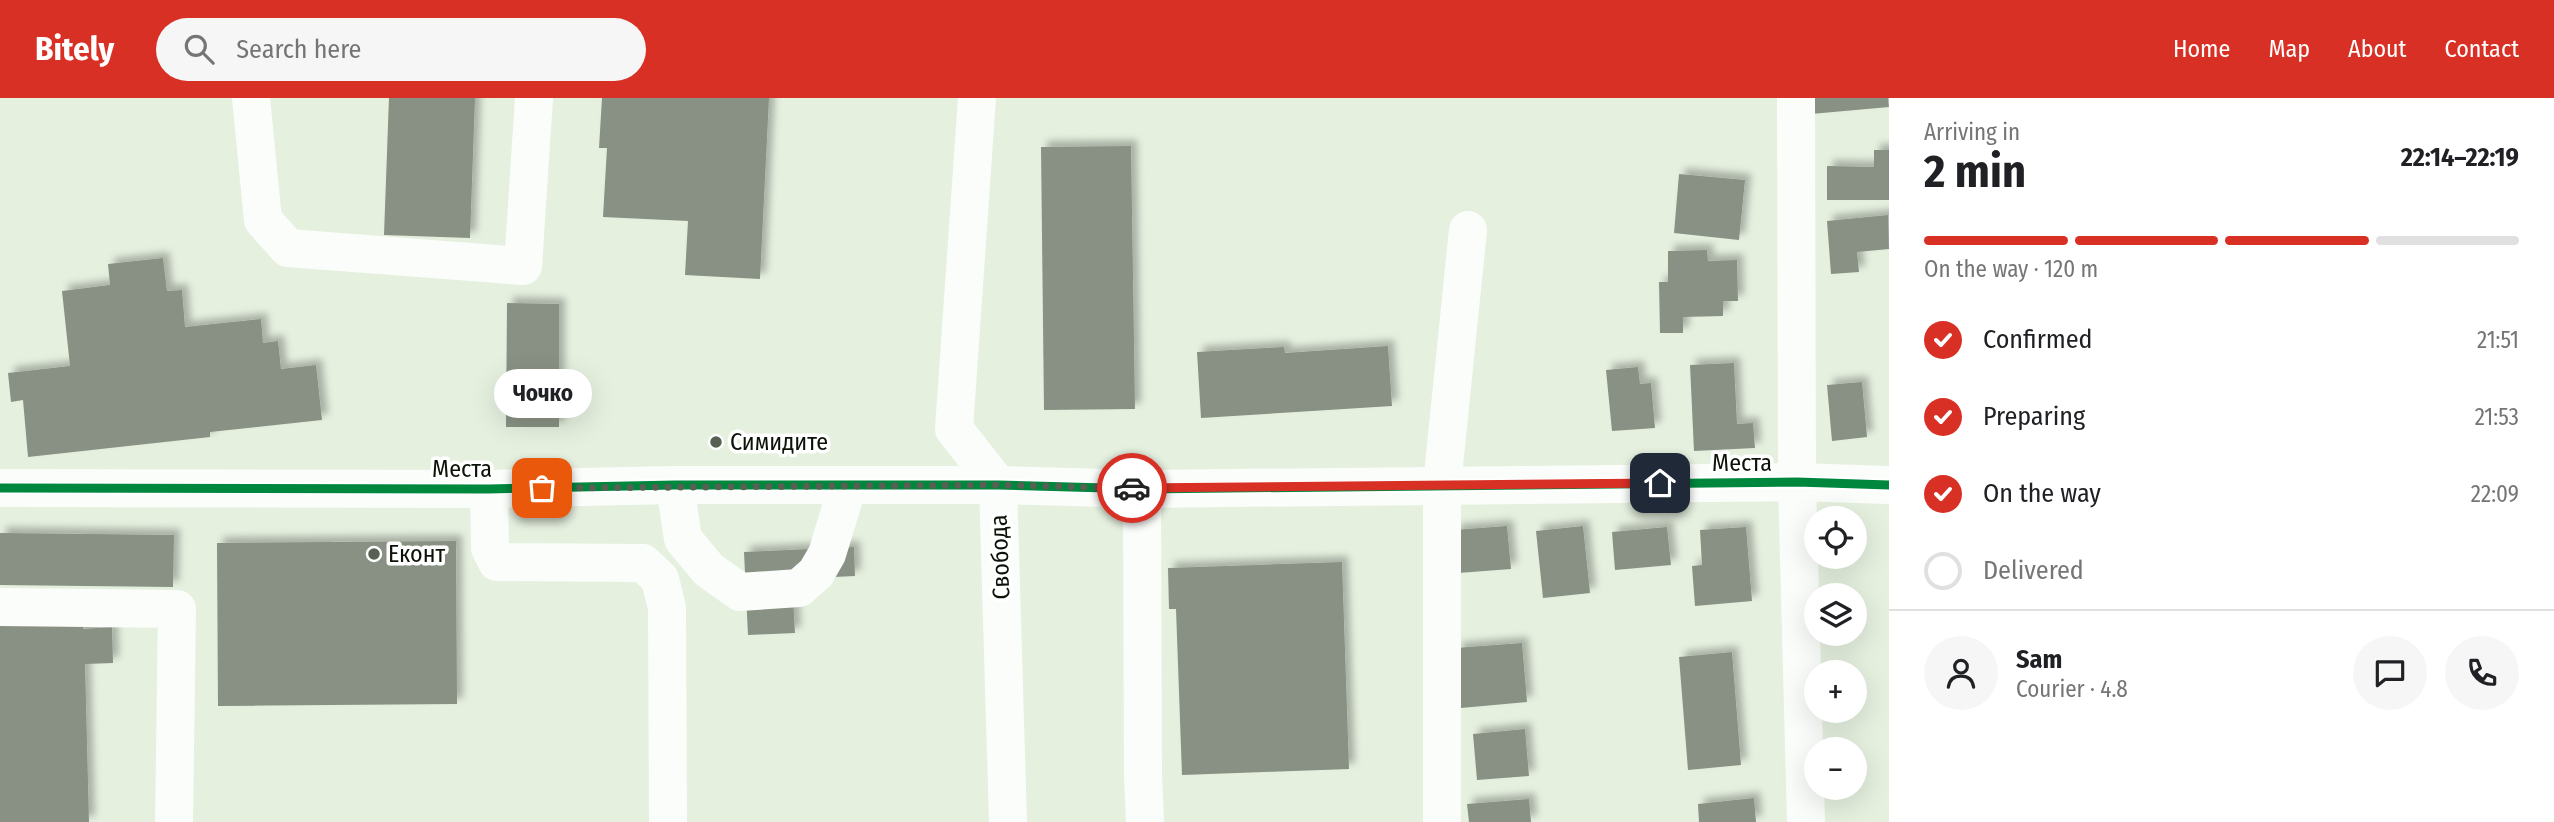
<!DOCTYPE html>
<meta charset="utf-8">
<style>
:root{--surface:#fff;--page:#f6f6f6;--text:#202124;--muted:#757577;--line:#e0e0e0;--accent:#d93025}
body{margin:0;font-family:"Fira Sans Condensed",sans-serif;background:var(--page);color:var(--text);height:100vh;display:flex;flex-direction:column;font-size:26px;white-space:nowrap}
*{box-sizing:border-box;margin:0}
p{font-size:23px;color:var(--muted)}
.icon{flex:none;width:38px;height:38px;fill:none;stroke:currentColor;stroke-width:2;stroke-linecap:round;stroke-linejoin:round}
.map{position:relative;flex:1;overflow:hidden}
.details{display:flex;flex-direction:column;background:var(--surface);width:665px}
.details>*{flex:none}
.buttons{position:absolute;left:1804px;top:408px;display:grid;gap:14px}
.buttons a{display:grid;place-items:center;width:63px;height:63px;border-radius:50%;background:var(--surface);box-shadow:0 7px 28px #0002;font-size:35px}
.pin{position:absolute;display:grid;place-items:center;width:60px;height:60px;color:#fff;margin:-30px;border-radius:14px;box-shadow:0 4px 10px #0006}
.courier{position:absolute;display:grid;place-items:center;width:70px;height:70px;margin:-35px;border:5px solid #d93025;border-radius:50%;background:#fff;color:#222;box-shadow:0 2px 9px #0007}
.bubble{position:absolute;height:49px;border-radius:24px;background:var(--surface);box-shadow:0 7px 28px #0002;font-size:23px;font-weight:700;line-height:49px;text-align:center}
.head em{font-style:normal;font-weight:700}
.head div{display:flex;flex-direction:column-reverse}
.head{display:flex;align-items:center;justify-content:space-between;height:119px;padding:0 35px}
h1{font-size:46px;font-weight:700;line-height:52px}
.bar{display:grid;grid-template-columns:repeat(4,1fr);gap:10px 7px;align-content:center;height:84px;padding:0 35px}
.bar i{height:9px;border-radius:5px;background:var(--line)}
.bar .current{background:var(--accent)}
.bar p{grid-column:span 4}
.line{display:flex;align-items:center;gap:18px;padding:0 35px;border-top:2px solid var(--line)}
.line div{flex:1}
.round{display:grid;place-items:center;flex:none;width:74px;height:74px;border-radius:37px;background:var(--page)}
ol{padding:0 35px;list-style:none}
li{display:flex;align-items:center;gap:21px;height:77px}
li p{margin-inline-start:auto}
li .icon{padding:7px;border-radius:50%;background:var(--accent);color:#fff;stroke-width:4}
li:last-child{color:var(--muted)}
li i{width:38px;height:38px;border:4px solid var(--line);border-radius:50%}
header{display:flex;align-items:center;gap:42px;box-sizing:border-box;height:98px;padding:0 35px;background:var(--accent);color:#fff}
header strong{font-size:33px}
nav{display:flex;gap:38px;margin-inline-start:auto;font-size:24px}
.search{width:490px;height:63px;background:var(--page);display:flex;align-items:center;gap:18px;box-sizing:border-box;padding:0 24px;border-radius:38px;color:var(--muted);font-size:26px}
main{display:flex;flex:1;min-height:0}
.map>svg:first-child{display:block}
.building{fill:#899184;filter:url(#shadow)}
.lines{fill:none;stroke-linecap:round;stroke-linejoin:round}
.minor{stroke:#fbfdfa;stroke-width:38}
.cycleway-casing{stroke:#fff;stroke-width:13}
.cycleway{stroke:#00873e;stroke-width:9}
.done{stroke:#576053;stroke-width:7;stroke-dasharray:0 12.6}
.route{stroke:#d93025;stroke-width:9}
.poi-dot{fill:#576053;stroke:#fff;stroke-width:2.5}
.labels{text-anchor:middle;stroke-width:7;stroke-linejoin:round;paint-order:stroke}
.poi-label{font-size:24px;fill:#0b1208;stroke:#fff;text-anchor:start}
.street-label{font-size:24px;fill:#0b1208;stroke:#fff}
</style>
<header>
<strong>Bitely</strong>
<div class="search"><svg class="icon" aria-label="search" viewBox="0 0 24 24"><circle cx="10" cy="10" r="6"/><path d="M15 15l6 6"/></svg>Search here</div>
<nav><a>Home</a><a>Map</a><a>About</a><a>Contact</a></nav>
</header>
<main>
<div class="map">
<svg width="1889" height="724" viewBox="0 0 1889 724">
<defs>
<filter id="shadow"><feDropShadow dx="6" dy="-6" stdDeviation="3.5" flood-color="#0004"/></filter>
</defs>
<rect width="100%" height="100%" fill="#e5f0df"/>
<!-- building -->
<g class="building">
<path d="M 389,0 L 475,0 L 470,140 L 384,137 Z"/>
<path d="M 602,0 L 769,0 L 760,181 L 685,177 L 688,123 L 603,119 L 607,50 L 599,50 Z"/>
<path d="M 1809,0 L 1888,0 L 1889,9 L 1811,16 Z"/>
<path d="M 1131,48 L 1135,311 L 1044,312 L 1041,49 Z"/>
<path d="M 1874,52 L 1889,52 L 1889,102 L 1827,102 L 1827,68 L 1874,69 Z"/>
<path d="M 1679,76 L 1745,82 L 1739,142 L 1674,135 Z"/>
<path d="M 1888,117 L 1889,151 L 1857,154 L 1859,174 L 1831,176 L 1827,123 Z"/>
<path d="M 1707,152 L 1708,163 L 1737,162 L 1738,203 L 1723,203 L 1723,218 L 1683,219 L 1683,235 L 1660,235 L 1659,184 L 1668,184 L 1668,153 Z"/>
<path d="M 163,160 L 167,193 L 182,192 L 185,229 L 261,221 L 263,245 L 278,243 L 281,271 L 316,267 L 322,322 L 210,334 L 210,339 L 28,359 L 23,302 L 11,304 L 8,275 L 70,268 L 62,193 L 110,187 L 108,166 Z"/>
<path d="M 507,205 L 559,206 L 559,329 L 506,329 Z"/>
<path d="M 1388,248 L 1392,308 L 1201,320 L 1197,254 L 1284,249 L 1285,255 Z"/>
<path d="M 1734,265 L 1737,326 L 1753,325 L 1755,350 L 1694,353 L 1690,267 Z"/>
<path d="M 1638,269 L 1640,286 L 1651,285 L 1655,330 L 1612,333 L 1606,272 Z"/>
<path d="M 1862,284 L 1867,339 L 1832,343 L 1827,287 Z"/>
<path d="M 1507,428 L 1511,471 L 1458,475 L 1454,432 Z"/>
<path d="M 1583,428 L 1590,495 L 1543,500 L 1536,433 Z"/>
<path d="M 1667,429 L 1671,467 L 1615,472 L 1612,434 Z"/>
<path d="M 1746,429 L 1752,503 L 1695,508 L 1692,468 L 1702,467 L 1700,432 Z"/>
<path d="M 0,435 L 174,437 L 173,489 L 0,487 Z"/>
<path d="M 456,443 L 457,606 L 218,608 L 217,445 Z"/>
<path d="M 854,449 L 855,478 L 792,481 L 795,535 L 748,537 L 744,454 Z"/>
<path d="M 1342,464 L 1349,671 L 1182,677 L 1176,511 L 1169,511 L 1168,470 Z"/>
<path d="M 83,520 L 83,531 L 112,529 L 113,565 L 85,566 L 89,724 L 0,724 L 0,522 Z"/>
<path d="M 1522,545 L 1527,604 L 1461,610 L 1456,550 Z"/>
<path d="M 1732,554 L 1741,667 L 1688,672 L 1679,559 Z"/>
<path d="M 1525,631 L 1529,678 L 1477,682 L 1473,636 Z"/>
<path d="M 1754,700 L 1756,724 L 1699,724 L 1698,706 Z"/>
<path d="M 1529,701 L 1531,724 L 1469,724 L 1467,706 Z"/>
</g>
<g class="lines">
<!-- minor -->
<g class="minor">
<path d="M 251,0 L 263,122 L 288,150 L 523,168 L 534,0"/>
<path d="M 977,0 L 954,331 L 998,387 L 1008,724"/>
<path d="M 1796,0 L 1797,384 L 1806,724"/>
<path d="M 675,387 L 683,441 L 709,472 L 740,494 L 799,490 L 816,475 L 827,456 L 848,387"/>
<path d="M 0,390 L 489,391 L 675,387 L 998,387 L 1142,391 L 1797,384 L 1889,387"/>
<path d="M 489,391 L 490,450 L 497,464 L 643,465 L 660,481 L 667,510 L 668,724"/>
<path d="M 1142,391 L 1143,678 L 1145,724"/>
<path d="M 0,509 L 177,511 L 174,724"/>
<path d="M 1442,724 L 1442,387 L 1468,132"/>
</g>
<!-- cycleway casing -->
<g class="cycleway-casing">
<path id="cycleway" d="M 0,390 L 489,391 L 675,387 L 998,387 L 1142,391 L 1797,384 L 1889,387"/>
</g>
<!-- cycleway -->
<use href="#cycleway" class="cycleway"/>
</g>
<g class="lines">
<!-- done -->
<path class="done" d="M 542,390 L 998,387 L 1132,390"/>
<!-- route -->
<path class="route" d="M 1132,390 L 1660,385"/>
</g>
<!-- markers -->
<g class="poi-dot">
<circle cx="716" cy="344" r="7"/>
<circle cx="374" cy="456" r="7"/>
</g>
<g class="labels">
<!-- poi labels -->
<g class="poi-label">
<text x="730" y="352">Симидите</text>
<text x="388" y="464">Еконт</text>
</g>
<!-- street labels -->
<g class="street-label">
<text x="1742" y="373">Места</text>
<text x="462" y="379">Места</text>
<text transform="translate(1000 459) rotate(-92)" y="8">Свобода</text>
</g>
</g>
</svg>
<div class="buttons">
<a><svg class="icon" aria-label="locate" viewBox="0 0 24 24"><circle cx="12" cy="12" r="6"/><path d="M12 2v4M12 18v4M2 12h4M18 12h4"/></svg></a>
<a><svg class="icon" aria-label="layers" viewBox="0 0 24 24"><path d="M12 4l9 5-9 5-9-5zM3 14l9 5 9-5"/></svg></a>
<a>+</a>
<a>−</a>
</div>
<div class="pin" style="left:542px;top:390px;background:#ea580c"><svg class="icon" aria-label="bag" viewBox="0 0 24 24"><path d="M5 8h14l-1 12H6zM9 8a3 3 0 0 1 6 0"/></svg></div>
<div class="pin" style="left:1660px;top:385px;background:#1f2937"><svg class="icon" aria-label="home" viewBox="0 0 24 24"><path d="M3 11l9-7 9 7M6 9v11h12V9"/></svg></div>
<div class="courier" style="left:1132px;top:390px"><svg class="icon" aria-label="car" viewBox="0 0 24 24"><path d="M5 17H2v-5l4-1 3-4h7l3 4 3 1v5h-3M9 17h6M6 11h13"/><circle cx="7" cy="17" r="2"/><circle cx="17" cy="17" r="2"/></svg></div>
<div class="bubble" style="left:494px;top:271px;width:98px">Чочко</div>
</div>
<section class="details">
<div class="head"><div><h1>2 min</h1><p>Arriving in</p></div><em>22:14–22:19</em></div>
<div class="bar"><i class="current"></i><i class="current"></i><i class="current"></i><i></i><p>On the way · 120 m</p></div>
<ol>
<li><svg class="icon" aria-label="check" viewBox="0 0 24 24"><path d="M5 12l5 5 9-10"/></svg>Confirmed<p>21:51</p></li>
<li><svg class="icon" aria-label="check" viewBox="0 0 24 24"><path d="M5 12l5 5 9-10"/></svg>Preparing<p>21:53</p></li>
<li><svg class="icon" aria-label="check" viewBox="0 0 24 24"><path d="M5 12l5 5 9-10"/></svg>On the way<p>22:09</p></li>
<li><i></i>Delivered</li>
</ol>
<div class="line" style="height:126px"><a class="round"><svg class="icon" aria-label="person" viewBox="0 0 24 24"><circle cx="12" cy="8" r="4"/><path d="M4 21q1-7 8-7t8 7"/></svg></a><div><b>Sam</b><p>Courier · 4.8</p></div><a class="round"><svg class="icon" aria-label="chat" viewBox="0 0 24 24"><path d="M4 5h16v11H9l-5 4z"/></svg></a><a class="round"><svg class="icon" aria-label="phone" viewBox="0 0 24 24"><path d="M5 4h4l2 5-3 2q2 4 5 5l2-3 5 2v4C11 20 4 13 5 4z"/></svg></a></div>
</section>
</main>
